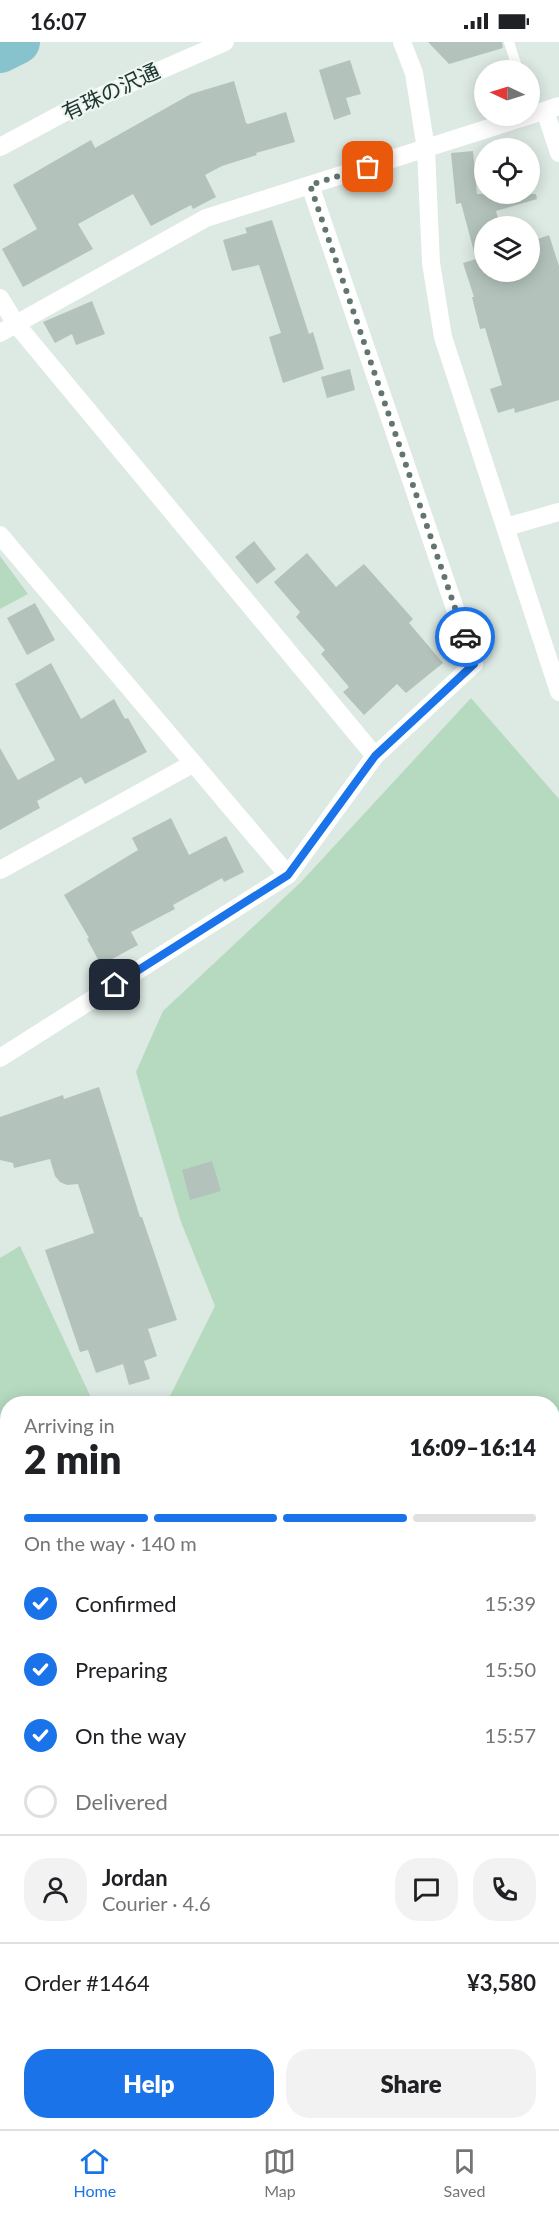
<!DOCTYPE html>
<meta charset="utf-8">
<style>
:root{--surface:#fff;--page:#f2f2f2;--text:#202124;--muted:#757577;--line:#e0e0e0;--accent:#1a73e8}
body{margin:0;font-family:Lato,"Noto Sans JP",sans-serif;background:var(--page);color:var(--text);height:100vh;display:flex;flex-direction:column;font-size:22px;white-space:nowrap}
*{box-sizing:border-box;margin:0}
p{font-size:20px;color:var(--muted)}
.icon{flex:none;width:33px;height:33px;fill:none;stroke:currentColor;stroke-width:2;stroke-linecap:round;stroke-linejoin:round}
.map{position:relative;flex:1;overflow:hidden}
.panel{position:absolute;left:0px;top:1354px;width:560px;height:734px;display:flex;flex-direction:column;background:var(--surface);border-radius:24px 24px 0 0;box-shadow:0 3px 15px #0003}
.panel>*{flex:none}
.needle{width:39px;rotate:274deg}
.tools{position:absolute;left:474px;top:18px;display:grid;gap:12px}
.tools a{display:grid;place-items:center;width:66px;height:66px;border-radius:50%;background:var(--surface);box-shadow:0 3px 15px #0003;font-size:30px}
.pin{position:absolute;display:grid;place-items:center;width:51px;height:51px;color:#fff;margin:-26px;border-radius:12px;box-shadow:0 3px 9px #0006}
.courier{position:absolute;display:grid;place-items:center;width:60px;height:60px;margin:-30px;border:4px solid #1a73e8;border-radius:50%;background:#fff;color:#222;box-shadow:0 2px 8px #0007}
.overview em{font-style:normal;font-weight:800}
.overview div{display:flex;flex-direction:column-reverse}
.overview{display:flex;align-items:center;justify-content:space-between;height:102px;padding:0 24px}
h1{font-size:39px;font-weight:800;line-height:45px}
.bar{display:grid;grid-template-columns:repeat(4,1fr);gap:9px 6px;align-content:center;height:72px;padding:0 24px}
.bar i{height:8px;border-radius:4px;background:var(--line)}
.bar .on{background:var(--accent)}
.bar p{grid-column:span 4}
.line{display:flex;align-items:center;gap:15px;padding:0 24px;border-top:2px solid var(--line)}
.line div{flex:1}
.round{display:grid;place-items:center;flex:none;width:63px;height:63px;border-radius:24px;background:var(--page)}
ol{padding:0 24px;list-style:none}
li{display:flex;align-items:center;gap:18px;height:66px}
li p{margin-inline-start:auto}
li .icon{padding:6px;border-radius:50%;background:var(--accent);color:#fff;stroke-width:4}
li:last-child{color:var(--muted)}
li i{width:33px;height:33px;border:3px solid var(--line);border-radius:50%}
.primary-button{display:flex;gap:12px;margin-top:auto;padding:12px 24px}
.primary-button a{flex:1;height:69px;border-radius:24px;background:var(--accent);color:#fff;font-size:24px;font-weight:800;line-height:69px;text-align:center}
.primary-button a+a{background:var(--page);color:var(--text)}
.status{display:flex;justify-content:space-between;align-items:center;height:42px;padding:0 30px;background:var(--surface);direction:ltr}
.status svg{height:16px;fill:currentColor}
.tabs{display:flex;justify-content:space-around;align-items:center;height:84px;border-top:2px solid var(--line);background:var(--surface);font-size:16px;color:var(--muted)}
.tabs a{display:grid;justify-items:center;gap:3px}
.tabs .on{color:var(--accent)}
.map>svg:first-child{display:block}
.green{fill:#b6dabf}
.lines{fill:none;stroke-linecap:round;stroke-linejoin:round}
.river{stroke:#86c3cd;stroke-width:44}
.building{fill:#b3c3bc}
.service{stroke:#fff;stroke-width:10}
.minor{stroke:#fff;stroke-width:18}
.tertiary{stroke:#fff;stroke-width:18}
.done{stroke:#62756f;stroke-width:6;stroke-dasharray:0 10.8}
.route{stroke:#1a73e8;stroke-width:8}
.labels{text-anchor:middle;stroke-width:4.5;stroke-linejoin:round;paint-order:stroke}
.street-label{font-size:21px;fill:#203731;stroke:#edf6f1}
</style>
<div class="status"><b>16:07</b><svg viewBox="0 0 49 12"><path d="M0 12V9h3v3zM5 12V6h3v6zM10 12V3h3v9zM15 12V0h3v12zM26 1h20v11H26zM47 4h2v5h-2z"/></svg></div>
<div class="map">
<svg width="559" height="2087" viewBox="0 0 559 2087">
<rect width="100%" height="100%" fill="#dde9e3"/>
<!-- green -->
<g class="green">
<path d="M 0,514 L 28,552 L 0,567 Z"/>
<path d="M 471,656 L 559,757 L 559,2087 L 0,2087 L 0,1486 L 7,1483 L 8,2080 L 552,2080 L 552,1362 L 166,1362 L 215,1264 L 181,1180 L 136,1030 L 163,969 L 301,840 Z"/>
<path d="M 20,1204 L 94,1362 L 8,1362 L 7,1470 L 0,1473 L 0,1216 Z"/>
</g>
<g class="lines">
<!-- river -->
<path class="river" d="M 0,9 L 18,0"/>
</g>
<!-- building -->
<g class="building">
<path d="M 428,0 L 502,0 L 503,6 L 449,22 Z"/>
<path d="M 350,18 L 361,52 L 346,56 L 351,72 L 334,78 L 319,28 Z"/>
<path d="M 234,39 L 246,81 L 248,82 L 286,70 L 295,100 L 256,111 L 257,113 L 222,124 L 205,133 L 216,155 L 193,167 L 191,163 L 151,184 L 133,152 L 78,182 L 93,207 L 23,245 L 2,207 L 37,187 L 13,143 L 91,98 L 95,106 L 191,52 Z"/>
<path d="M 473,109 L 477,152 L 536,152 L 537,157 L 496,169 L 500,184 L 484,184 L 484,230 L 530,230 L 530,200 L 549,193 L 559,224 L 559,358 L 515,371 L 514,366 L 498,371 L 490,347 L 502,343 L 485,286 L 480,287 L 472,255 L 474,255 L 463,221 L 476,217 L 461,161 L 456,162 L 451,111 Z"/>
<path d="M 272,178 L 309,292 L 313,290 L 324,327 L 283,341 L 269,295 L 281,291 L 259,223 L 232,229 L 223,198 L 247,191 L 245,186 Z"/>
<path d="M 92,259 L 105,292 L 76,303 L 72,292 L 55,301 L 43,280 Z"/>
<path d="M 350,327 L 355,348 L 327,356 L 321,335 Z"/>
<path d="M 254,499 L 276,527 L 257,542 L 235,515 Z"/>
<path d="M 307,511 L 336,545 L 364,522 L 413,577 L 409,581 L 443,621 L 406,651 L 397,642 L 364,673 L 343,650 L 349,645 L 321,612 L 325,608 L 296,575 L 300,570 L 274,540 Z"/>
<path d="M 35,561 L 55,598 L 27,613 L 7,576 Z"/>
<path d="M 51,621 L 81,677 L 114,657 L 125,677 L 128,676 L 147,710 L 85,742 L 81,735 L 37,759 L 40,766 L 0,788 L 0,706 L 18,738 L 55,718 L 15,642 Z"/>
<path d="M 171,776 L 189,813 L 226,794 L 244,830 L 224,840 L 222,836 L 173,863 L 175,867 L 131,890 L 138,903 L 101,923 L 87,897 L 89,896 L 64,853 L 138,808 L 132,796 Z"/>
<path d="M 99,1045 L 140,1175 L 142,1175 L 177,1278 L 148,1287 L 157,1314 L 144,1319 L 150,1337 L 129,1343 L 123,1322 L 96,1331 L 88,1308 L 80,1310 L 45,1208 L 94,1191 L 78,1142 L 67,1143 L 60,1140 L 55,1134 L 50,1117 L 14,1126 L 13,1121 L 0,1118 L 0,1075 L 63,1053 L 64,1057 Z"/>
<path d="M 212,1119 L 221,1149 L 190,1158 L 182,1128 Z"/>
</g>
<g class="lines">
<!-- service -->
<path class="service" d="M 509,0 L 518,28"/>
<!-- minor -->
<g class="minor">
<path d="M 545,69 L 559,111"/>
<path d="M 0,105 L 69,68 L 225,0"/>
<path d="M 0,256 L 16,282 L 375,714"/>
<path d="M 0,291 L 206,176 L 559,64"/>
<path d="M 506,485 L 559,470"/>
<path d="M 0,493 L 288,833"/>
<path d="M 0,828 L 192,722"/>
<path d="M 0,1016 L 288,833 L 375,714 L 474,622 L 310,143"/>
</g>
<!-- tertiary -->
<path class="tertiary" d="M 402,0 L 414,31 L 426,107 L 431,221 L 443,295 L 559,650"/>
</g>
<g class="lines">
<!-- done -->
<path class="done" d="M 368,125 L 310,143 L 465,595"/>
<!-- route -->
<path class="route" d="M 115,943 L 288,833 L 375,714 L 474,622 L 465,595"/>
</g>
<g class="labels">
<!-- street labels -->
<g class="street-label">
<text transform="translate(111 50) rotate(-25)" y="7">有珠の沢通</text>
</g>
</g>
</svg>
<div class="tools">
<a><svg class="needle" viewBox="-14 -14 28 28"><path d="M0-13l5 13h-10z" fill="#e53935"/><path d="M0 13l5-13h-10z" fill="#757577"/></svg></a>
<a><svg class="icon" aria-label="locate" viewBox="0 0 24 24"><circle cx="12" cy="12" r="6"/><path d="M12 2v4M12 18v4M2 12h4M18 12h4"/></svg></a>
<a><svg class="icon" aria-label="layers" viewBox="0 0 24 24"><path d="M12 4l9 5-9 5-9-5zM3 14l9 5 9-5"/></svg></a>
</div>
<div class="pin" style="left:368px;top:125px;background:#ea580c"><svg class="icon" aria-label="bag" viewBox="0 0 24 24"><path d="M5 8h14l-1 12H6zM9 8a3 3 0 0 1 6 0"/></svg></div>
<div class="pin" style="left:115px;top:943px;background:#1f2937"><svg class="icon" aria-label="home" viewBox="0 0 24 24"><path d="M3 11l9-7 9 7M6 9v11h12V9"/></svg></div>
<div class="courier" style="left:465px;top:595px"><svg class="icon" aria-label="car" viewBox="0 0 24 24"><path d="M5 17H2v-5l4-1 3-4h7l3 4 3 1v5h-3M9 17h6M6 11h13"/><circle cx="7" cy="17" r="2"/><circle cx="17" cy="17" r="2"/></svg></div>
<section class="panel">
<div class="overview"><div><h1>2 min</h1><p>Arriving in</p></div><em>16:09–16:14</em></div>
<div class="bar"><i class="on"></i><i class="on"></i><i class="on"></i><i></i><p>On the way · 140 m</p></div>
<ol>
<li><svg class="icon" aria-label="check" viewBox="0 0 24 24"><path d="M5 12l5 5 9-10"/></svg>Confirmed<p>15:39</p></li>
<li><svg class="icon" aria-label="check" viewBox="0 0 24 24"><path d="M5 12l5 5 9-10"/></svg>Preparing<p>15:50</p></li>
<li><svg class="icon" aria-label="check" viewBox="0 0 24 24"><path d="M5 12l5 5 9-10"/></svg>On the way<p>15:57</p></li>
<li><i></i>Delivered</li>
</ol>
<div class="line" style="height:108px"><a class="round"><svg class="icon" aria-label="person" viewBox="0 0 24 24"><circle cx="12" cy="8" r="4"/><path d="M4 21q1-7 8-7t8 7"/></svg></a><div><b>Jordan</b><p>Courier · 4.6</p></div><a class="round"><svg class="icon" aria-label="chat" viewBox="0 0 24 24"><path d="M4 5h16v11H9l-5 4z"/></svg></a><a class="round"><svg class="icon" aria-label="phone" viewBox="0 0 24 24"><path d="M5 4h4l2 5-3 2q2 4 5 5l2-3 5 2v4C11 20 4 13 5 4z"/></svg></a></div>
<div class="line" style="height:78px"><div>Order #1464</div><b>¥3,580</b></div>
<div class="primary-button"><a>Help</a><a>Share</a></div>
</section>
</div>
<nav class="tabs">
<a class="on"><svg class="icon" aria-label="home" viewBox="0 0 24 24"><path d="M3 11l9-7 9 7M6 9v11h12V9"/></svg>Home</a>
<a><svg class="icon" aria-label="map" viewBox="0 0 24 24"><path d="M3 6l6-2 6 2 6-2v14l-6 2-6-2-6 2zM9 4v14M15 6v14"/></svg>Map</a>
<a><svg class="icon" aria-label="saved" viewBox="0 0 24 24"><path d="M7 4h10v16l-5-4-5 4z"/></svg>Saved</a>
</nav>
